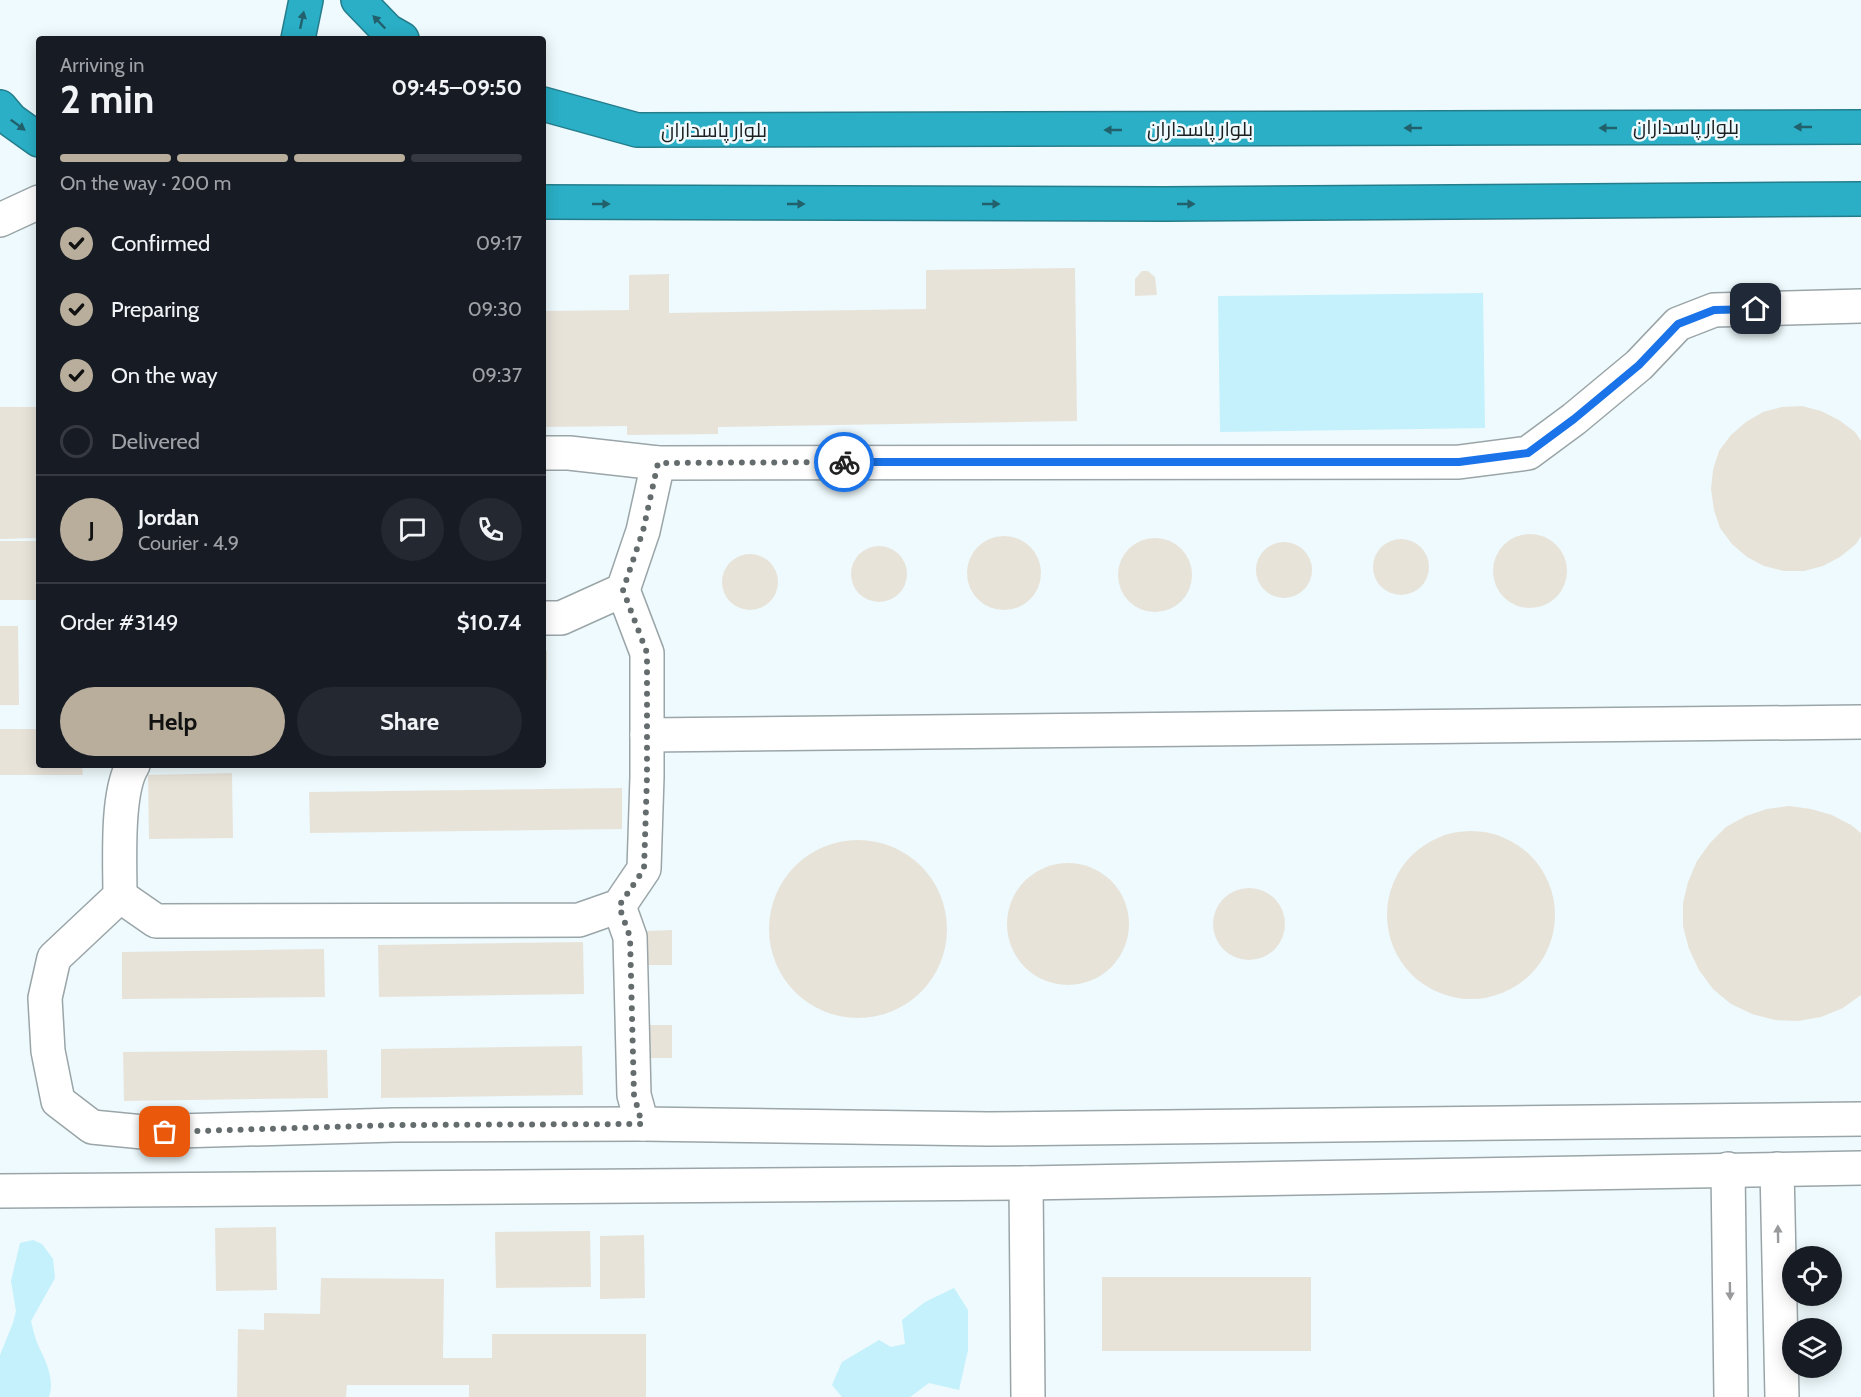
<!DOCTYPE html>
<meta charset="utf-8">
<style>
:root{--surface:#171b24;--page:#242831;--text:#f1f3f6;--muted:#9ea1a6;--line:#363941;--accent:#b8ae9b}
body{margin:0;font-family:Cabin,Cairo,sans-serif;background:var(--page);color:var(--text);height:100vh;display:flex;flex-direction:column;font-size:22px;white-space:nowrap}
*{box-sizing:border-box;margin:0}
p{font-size:20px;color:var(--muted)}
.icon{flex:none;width:33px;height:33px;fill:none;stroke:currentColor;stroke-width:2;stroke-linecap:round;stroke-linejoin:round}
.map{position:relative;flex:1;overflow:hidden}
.drawer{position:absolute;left:36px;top:36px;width:510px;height:732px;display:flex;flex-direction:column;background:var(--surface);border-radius:6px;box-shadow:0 3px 15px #0003}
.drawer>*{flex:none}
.fabs{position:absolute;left:1782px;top:1246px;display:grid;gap:12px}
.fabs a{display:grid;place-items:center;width:60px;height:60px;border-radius:50%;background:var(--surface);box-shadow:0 3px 15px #0003;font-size:30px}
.pin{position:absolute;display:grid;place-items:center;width:51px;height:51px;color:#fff;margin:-26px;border-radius:12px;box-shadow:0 3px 9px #0006}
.courier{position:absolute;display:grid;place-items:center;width:60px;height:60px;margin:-30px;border:4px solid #1a73e8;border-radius:50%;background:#fff;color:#222;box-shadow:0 2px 8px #0007}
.overview em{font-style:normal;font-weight:800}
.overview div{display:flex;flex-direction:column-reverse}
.overview{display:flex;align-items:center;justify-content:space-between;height:102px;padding:0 24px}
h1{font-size:39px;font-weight:800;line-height:45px}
.bar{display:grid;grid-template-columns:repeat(4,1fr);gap:9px 6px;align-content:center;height:72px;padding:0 24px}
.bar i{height:8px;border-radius:4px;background:var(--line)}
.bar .selected{background:var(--accent)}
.bar p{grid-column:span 4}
.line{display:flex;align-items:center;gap:15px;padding:0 24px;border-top:2px solid var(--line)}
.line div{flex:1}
.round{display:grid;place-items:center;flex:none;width:63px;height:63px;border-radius:32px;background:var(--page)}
ol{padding:0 24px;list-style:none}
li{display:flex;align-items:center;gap:18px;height:66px}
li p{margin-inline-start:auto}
li .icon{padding:6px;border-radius:50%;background:var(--accent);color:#111;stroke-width:4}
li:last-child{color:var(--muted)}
li i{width:33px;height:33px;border:3px solid var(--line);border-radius:50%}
.cta{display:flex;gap:12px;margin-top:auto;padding:12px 24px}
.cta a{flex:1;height:69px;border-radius:36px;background:var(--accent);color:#111;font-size:24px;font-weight:800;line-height:69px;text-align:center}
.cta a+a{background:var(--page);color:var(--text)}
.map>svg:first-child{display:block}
.green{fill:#c4f1fb}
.building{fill:#e8e3d9}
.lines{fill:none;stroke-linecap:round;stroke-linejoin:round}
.minor-casing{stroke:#9aa5a8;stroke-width:36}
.highway-casing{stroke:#257d8c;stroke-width:36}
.minor{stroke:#fff;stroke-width:33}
.highway{stroke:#2aafc6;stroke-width:33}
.oneway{fill:#22606b}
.oneway2{fill:#989a9b}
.done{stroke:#656c6d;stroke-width:6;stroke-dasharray:0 10.8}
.route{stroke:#1a73e8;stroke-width:8}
.labels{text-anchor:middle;stroke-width:5;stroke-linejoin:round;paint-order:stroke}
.street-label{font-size:20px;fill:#1b1f20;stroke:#eefafd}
</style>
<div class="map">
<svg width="1861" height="1397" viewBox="0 0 1861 1397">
<rect width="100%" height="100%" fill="#eefafd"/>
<!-- green -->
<g class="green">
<path d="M 1483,293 L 1485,428 L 1220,432 L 1218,296 Z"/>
<path d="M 33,1240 L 42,1244 L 53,1259 L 55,1278 L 31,1321 C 33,1329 35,1338 38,1345 C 46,1362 55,1379 49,1397 L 0,1397 L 0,1355 L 13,1323 L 16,1311 L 11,1281 L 20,1243 Z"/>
<path d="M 954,1288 L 968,1310 L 968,1350 L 959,1390 L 929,1383 L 910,1397 L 842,1397 L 832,1385 L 842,1362 L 879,1340 L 891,1347 L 905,1344 L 902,1320 L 925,1302 Z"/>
</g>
<!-- building -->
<g class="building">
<path d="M 1075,268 L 1077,421 L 718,427 L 718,434 L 627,435 L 627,426 L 543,427 L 543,311 L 629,310 L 629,275 L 669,274 L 669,313 L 926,309 L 926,270 Z"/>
<path d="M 1142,271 L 1148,271 L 1155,277 L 1157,295 L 1135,296 L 1135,279 Z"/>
<path d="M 1802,406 L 1821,411 L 1839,420 L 1855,432 L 1861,441 L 1861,536 L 1856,544 L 1840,557 L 1823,566 L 1804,571 L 1784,571 L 1764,566 L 1747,557 L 1732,544 L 1720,528 L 1714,510 L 1711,489 L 1713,470 L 1719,451 L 1731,435 L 1746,422 L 1763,412 L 1782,407 Z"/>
<path d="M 0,407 L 39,407 L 39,538 L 0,539 Z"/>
<circle cx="1530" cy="571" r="37"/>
<circle cx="1004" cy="573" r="37"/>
<circle cx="1155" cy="575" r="37"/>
<circle cx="1401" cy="567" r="28"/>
<rect x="0" y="541" width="39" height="59"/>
<circle cx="1284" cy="570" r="28"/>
<circle cx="879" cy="574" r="28"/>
<circle cx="750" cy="582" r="28"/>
<path d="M 0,626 L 18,626 L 19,705 L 0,705 Z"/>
<path d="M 543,651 L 547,651 L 547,680 L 543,681 Z"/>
<path d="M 0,729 L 39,729 L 39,765 L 82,765 L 83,775 L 0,775 Z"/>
<path d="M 232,773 L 233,838 L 149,839 L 148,775 Z"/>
<path d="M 622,788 L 622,829 L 310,833 L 309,792 Z"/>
<path d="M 1789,806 L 1811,809 L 1832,815 L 1851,825 L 1861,833 L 1861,995 L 1843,1008 L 1821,1017 L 1798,1021 L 1775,1020 L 1752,1014 L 1731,1004 L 1713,989 L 1699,970 L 1689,949 L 1683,926 L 1683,903 L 1688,882 L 1697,861 L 1710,843 L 1726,827 L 1746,816 L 1767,809 Z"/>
<circle cx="1471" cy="915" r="84"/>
<circle cx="858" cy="929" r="89"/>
<circle cx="1068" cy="924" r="61"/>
<circle cx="1249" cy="924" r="36"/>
<path d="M 672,930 L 672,965 L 645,965 L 645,931 Z"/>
<path d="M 583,942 L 584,994 L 379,997 L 378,945 Z"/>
<path d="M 324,949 L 325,997 L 122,999 L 122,952 Z"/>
<rect x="647" y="1025" width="25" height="33"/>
<path d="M 582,1046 L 583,1095 L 381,1098 L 381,1049 Z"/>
<path d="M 327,1050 L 328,1098 L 124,1101 L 123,1052 Z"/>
<path d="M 276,1227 L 277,1290 L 216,1291 L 215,1228 Z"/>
<path d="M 590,1231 L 591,1287 L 496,1288 L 495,1232 Z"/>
<path d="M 644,1235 L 645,1298 L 600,1299 L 600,1236 Z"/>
<rect x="1102" y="1277" width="209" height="74"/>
<path d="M 321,1278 L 444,1279 L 443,1358 L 492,1358 L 492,1334 L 646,1334 L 646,1397 L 469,1397 L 469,1385 L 347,1385 L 346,1397 L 237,1397 L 238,1329 L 264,1330 L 264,1313 L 320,1314 Z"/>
</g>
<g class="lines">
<!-- minor casing -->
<g class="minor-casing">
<g id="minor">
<path d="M 0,220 L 39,202"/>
<path d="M 543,453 L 569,453 L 658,463 L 1459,462 L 1528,453 L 1574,419 L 1639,365 L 1678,324 L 1714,310 L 1861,306"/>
<path d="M 543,618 L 561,618 L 623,590 L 643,531 L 658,463"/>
<path d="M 647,735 L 1861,722"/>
<path d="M 133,765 C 116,792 120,863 120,896 L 54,958 L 45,998 L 48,1051 L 58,1101 L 92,1127 L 143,1132 L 395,1125 L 642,1124 L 988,1129 L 1861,1119"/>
<path d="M 120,896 L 156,921 L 579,920 L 619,906 L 644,869 L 647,777 L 647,653 L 623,590"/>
<path d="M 619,906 L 630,937 L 634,1095 L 642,1124"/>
<path d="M 1728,1169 L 1731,1397"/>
<path d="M 1777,1169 L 1782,1397"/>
<path d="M 1026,1183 L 1028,1397"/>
<path d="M 0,1191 L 1026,1183 L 1861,1168"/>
</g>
</g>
<!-- highway casing -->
<g class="highway-casing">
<g id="highway">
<path d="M 358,0 L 388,31 L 402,39"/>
<path d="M 298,39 L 306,0"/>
<path d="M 543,104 L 637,130 L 1861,127"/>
<path d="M 0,107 L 11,120 L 39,140"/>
<path d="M 543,202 L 1164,204 L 1861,199"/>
</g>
</g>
<!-- minor -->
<use href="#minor" class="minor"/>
<!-- highway -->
<use href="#highway" class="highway"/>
</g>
<!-- one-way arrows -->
<defs><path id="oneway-solid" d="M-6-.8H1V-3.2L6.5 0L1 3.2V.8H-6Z" transform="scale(1.5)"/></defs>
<g class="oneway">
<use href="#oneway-solid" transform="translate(302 20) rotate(-78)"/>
<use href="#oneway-solid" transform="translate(379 22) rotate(-134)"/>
<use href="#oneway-solid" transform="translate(18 125) rotate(36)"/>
<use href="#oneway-solid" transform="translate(1803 127) rotate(180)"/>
<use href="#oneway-solid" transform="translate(1413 128) rotate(180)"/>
<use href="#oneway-solid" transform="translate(1608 128) rotate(180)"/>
<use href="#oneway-solid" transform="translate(1113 130) rotate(180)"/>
<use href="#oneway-solid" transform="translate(601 204)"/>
<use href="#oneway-solid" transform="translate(796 204)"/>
<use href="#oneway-solid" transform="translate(991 204)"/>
<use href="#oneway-solid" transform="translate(1186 204)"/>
</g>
<g class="oneway2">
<use href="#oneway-solid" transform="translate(1778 1234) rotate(-91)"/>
<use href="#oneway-solid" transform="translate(1730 1291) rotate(89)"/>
</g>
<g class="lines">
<!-- done -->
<path class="done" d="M 165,1132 L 395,1125 L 642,1124 L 634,1095 L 630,937 L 619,906 L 644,869 L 647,777 L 647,653 L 623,590 L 643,531 L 658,463 L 844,462"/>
<!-- route -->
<path class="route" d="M 844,462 L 1459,462 L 1528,453 L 1574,419 L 1639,365 L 1678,324 L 1714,310 L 1756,309"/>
</g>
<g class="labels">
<!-- street labels -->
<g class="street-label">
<text x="1686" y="134">بلوار پاسداران</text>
<text x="1200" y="136">بلوار پاسداران</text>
<text x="714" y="137">بلوار پاسداران</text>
</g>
</g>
</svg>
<div class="fabs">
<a><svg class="icon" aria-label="locate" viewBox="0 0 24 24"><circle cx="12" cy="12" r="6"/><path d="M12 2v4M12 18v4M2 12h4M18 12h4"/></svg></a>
<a><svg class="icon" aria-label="layers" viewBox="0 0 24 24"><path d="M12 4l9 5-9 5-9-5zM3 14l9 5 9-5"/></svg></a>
</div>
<div class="pin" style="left:165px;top:1132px;background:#ea580c"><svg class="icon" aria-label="bag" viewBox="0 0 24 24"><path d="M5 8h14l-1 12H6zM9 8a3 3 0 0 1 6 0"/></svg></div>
<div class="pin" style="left:1756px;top:309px;background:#1f2937"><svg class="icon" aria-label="home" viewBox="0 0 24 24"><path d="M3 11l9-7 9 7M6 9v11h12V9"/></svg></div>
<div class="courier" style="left:844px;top:462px"><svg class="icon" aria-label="bike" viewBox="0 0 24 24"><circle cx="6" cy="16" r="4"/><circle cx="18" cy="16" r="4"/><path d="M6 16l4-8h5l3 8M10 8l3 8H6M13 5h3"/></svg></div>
<section class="drawer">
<div class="overview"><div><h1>2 min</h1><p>Arriving in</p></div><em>09:45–09:50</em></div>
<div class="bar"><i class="selected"></i><i class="selected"></i><i class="selected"></i><i></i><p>On the way · 200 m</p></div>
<ol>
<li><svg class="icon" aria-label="check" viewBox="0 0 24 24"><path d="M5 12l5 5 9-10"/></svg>Confirmed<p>09:17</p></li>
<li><svg class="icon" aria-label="check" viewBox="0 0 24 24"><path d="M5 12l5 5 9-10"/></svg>Preparing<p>09:30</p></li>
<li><svg class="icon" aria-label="check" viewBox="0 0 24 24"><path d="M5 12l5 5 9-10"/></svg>On the way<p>09:37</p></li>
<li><i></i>Delivered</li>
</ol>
<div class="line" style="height:108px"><b class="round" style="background:var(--accent);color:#111">J</b><div><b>Jordan</b><p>Courier · 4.9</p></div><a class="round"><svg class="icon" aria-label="chat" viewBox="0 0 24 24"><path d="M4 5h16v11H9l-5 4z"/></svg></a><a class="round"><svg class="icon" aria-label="phone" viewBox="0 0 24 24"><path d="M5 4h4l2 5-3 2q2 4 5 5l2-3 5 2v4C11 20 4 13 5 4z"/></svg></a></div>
<div class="line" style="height:78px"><div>Order #3149</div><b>$10.74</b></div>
<div class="cta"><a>Help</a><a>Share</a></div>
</section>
</div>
